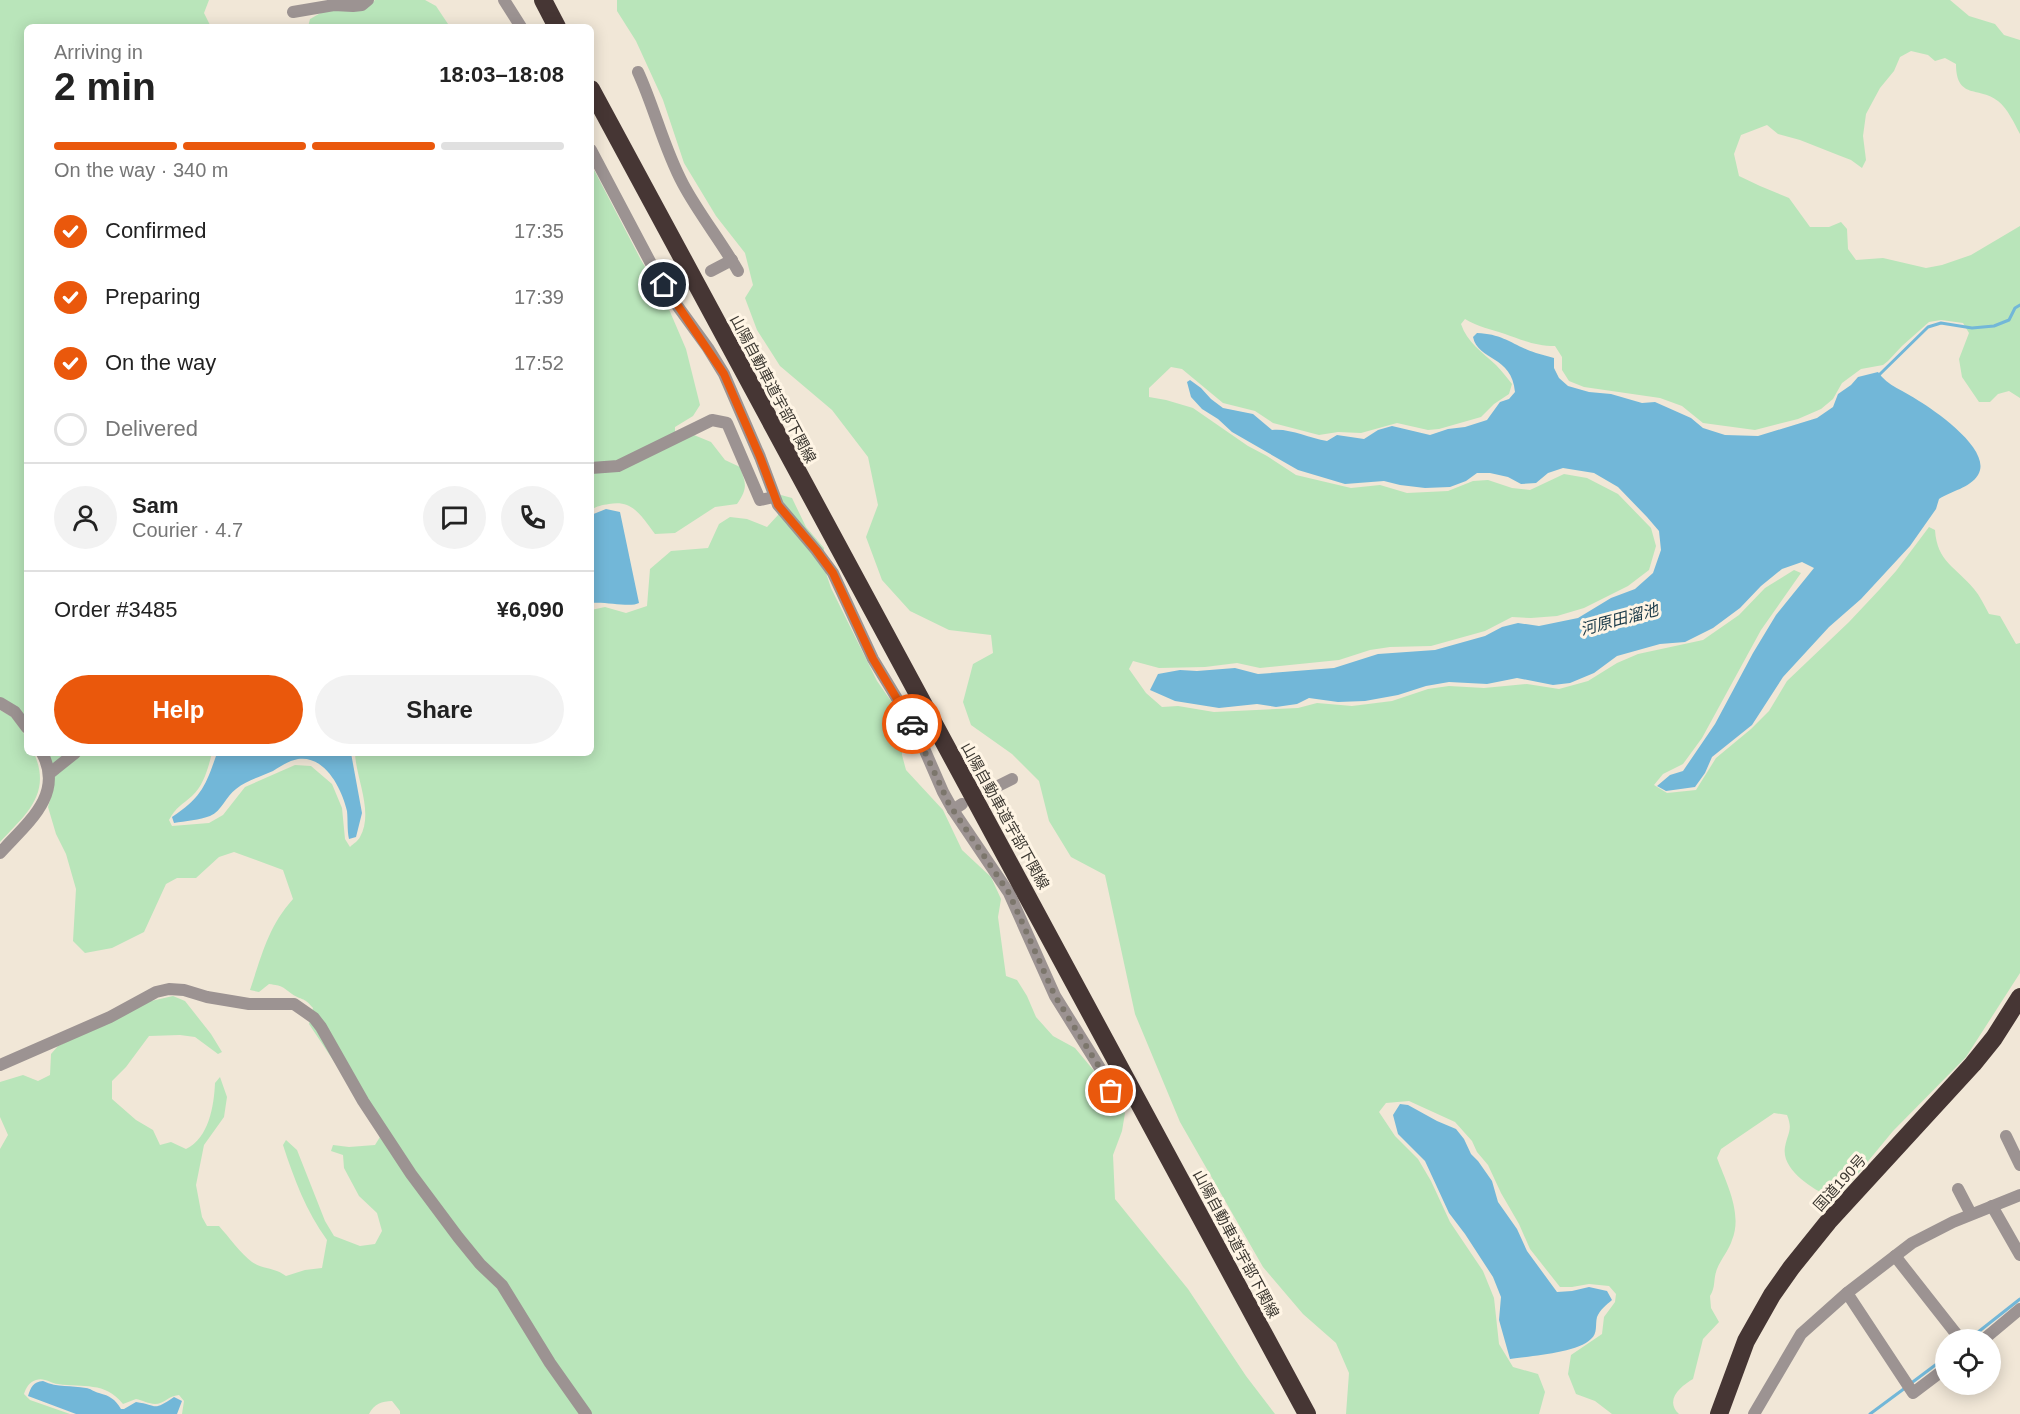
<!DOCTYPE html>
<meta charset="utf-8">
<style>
:root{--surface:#fff;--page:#f2f2f2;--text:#222;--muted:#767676;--line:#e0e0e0;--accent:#ea580c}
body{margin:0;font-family:Arial,"Noto Sans JP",sans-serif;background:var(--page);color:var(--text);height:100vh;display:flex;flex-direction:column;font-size:22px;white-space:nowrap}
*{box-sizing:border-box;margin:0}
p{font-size:20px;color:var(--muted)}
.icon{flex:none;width:33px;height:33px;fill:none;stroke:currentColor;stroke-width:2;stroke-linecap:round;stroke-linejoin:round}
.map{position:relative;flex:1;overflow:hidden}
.panel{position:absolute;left:24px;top:24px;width:570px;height:732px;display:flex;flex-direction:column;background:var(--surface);border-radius:9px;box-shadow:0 3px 15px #0003}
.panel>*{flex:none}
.controls{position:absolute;left:1935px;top:1329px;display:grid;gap:12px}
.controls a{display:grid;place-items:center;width:66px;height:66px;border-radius:50%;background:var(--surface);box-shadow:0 3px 15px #0003;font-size:30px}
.pin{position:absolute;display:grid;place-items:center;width:51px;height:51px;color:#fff;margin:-26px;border:3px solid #fff;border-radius:50%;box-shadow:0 2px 6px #0007}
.courier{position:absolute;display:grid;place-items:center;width:60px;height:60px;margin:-30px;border:4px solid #ea580c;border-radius:50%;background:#fff;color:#222;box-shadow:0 2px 8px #0007}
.summary em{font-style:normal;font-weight:600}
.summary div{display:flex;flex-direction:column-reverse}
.summary{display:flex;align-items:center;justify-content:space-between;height:102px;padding:0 30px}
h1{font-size:39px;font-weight:600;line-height:45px}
.bar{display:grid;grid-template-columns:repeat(4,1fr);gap:9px 6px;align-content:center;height:72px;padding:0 30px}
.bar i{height:8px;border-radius:4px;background:var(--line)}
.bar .current{background:var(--accent)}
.bar p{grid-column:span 4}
.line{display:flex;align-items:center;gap:15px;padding:0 30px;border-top:2px solid var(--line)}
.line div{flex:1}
.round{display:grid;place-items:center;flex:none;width:63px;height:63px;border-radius:32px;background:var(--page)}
ol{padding:0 30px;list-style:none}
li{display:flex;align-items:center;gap:18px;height:66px}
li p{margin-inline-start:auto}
li .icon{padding:6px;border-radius:50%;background:var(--accent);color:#fff;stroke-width:4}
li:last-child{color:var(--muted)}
li i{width:33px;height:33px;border:3px solid var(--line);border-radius:50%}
.button{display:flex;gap:12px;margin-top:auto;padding:12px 30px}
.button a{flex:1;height:69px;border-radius:36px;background:var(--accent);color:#fff;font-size:24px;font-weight:600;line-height:69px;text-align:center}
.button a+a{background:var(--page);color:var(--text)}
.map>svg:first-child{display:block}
.green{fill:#b9e5ba}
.water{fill:#72b7d8}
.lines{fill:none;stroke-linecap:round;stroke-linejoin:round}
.stream{stroke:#72b7d8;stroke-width:3}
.street{stroke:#9c9392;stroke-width:12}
.highway{stroke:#463634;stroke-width:18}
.done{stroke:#7c766c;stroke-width:6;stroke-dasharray:0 10.8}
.route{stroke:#ea580c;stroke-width:8}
.labels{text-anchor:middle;stroke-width:6;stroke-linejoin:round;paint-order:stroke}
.street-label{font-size:15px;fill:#3d3932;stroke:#fff5e5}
.water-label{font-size:16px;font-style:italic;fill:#173746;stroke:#fff5e5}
</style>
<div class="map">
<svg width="2020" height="1414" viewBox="0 0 2020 1414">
<rect width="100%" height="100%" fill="#f1e7d7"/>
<!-- green -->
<g class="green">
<path d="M 0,0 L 209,0 L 204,13 L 211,27 L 27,27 L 27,720 L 0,699 Z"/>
<path d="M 375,0 L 425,0 L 436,6 L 450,27 L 308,27 L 310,19 C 314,17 319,13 324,12 C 344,8 358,17 375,0 Z"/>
<path d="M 617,0 L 1950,0 L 1969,16 L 1995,24 L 2004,35 L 2020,40 L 2020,134 C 2014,123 2008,109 1998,101 C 1979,86 1956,100 1956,64 L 1945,58 L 1935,61 L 1928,55 L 1911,51 L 1900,57 L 1894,71 L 1880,88 L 1866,114 L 1863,136 L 1866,160 L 1862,168 L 1851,160 L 1838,155 L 1800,140 L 1778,134 L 1767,125 L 1741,135 L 1734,154 L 1739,176 L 1760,186 L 1789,198 L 1810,227 L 1829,227 L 1841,222 L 1847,229 L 1848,249 L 1856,260 L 1883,258 L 1926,268 L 1942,265 L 1971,255 L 2020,226 L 2020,398 L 2009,391 L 1998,394 L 1990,402 L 1979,402 L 1962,377 L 1959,359 L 1969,333 L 1963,323 L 1941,320 L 1929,322 L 1902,346 L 1888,361 L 1883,365 L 1861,369 L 1842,383 L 1833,399 L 1821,409 L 1798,419 L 1755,430 L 1703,423 L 1682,406 L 1660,398 L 1584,387 L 1569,381 L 1562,370 L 1562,357 L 1555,346 C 1536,346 1522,340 1505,334 C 1491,329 1478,327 1465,319 L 1461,324 C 1467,342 1482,352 1496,365 C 1502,371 1507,378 1512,384 L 1509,394 L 1494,404 L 1481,417 L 1439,429 L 1428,430 L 1397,423 L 1361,433 L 1338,432 L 1319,435 L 1273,423 L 1255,411 L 1223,403 L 1182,369 L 1171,367 L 1149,388 L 1149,397 L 1166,400 L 1193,408 L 1248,446 L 1267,456 L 1296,475 L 1351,488 L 1380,485 L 1407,493 L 1448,491 L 1473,481 L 1488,480 L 1512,488 L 1530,490 L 1564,474 L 1587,478 L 1618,494 L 1651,528 L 1656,546 L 1649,570 L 1628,586 L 1584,608 L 1557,616 L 1531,618 L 1512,617 L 1485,631 L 1431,646 L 1390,647 L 1370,650 L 1339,660 L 1260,668 L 1237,663 L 1205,667 L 1159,668 L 1133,661 L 1129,669 L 1146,693 L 1162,707 L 1178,706 L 1214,712 L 1298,708 L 1317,703 L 1352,706 L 1392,701 L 1428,689 L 1449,686 L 1484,688 L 1527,684 L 1559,689 L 1588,681 L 1617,663 L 1638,654 L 1703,640 L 1739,615 L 1765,588 L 1794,570 L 1801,573 L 1761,630 L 1702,738 L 1683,764 L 1663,774 L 1654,785 L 1667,793 L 1696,790 L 1716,758 L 1751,729 L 1769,711 L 1787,681 L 1849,622 L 1880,589 L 1896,571 L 1929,527 L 1935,530 C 1937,562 1956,567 1974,589 C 1980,596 1984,605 1989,614 L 2000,616 L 2016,644 L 2020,643 L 2020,973 L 1966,1057 L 1893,1131 L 1841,1194 L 1829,1197 C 1812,1188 1781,1170 1785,1147 C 1788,1132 1793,1130 1787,1115 L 1774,1113 L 1721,1149 L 1717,1158 C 1726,1182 1743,1214 1732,1240 C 1729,1250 1721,1259 1717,1269 C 1713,1279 1716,1287 1710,1296 L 1711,1308 L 1719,1322 L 1703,1339 L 1693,1379 C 1681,1386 1664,1400 1679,1414 L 1612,1414 L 1595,1401 L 1576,1394 L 1568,1374 L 1571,1355 L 1602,1334 L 1604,1317 L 1615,1302 L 1616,1294 L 1609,1286 L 1589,1284 L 1572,1287 L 1560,1287 L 1530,1249 L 1519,1224 L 1501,1193 L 1488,1165 L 1477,1152 L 1472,1141 L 1455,1122 L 1409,1101 L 1386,1103 L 1379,1112 L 1395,1136 L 1418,1159 L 1431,1181 L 1450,1222 L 1483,1271 L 1494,1298 L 1499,1344 L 1513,1367 L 1538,1374 L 1545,1392 L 1539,1414 L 1346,1414 L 1349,1373 L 1336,1343 L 1303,1314 L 1263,1267 L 1180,1122 L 1135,1014 L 1105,875 L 1071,857 L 1049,821 L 1039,781 L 1012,754 L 971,725 L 963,702 L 973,664 L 993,653 L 991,635 L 949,630 L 910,611 L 882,580 L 866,537 L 878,505 L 868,457 L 832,410 L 780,366 L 757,330 L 745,298 L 753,285 L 745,253 L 716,216 L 684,163 L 663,100 L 636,41 L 617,11 Z"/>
<path d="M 591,164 L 641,260 L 665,300 L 686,349 L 700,405 L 693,416 L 675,427 L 675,437 L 689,433 L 711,442 L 725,460 L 740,467 C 746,484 748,488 737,504 L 715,507 L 675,533 L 655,534 C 642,517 633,499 609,504 C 602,505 597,506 591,510 Z"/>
<path d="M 781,495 L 792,498 L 806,527 L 824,548 L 823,564 L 831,588 L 877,681 L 896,708 L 902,723 L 902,755 L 906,770 L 943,810 L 962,850 L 991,877 L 1001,899 L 998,917 L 1006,976 L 1017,980 L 1027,996 L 1036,1017 L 1053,1036 L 1075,1048 L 1095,1072 L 1101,1098 L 1115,1102 L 1125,1113 L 1122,1131 L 1113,1155 L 1115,1199 L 1188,1289 L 1246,1376 L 1275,1414 L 400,1414 L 400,1411 L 392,1401 C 382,1401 374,1404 369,1414 L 182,1414 L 184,1401 L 179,1395 C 168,1396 164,1404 155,1404 C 149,1404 142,1400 136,1399 L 123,1404 C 105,1381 83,1388 58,1384 C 50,1383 44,1377 36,1380 C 29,1382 26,1388 24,1394 L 30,1400 L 70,1414 L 0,1414 L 0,1149 L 8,1135 L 0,1117 L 0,1082 L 23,1075 L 38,1081 L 50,1075 L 51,1054 L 58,1046 L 151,1001 L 173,996 L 185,1001 L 211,1034 L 222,1052 L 218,1054 L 195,1037 L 180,1035 L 149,1036 L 126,1067 L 112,1081 L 112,1099 L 136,1120 L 153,1130 L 160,1145 L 171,1142 L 186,1149 C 209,1138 214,1106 215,1083 L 220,1077 L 227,1097 L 224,1117 L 204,1145 L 196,1185 L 202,1217 L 207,1226 L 219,1226 C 228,1236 242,1255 252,1262 C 264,1270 274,1267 286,1276 L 305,1270 L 322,1268 L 327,1240 C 306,1211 294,1179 283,1145 L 286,1140 L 297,1150 L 325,1221 L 334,1236 L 360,1246 L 375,1244 L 382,1231 L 377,1213 L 359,1196 L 344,1168 L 343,1155 L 331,1151 L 333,1145 L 349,1147 L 375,1145 L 380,1137 L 367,1111 L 309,1024 L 313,1008 C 303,996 302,1001 292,994 C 281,986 283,986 269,984 L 259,992 L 250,990 C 262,955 268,927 293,899 L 283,870 L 234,852 L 219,857 L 196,878 L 177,878 L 166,884 L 144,932 L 112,948 L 85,953 L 73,941 L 76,889 L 66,854 L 56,834 L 48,807 L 54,786 L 45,753 L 212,753 C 208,768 204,785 192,796 C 182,805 176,807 169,820 L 172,826 L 209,823 L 223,815 L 245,787 L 295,765 L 311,766 L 332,784 L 342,808 L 345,839 L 350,847 C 353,844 358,841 360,837 C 374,812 356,779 355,753 L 591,753 L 591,610 L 605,607 L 626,613 L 647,606 L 650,569 L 671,551 L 708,548 L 719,524 L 730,517 L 747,519 L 767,527 L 778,515 Z"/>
<path d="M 0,710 L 12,717 L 27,738 L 27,753 L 34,753 C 52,794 26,814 0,842 Z"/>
</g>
<!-- water -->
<g class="water">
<path d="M 1477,333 C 1504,334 1512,345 1536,353 C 1542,355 1548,356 1554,358 L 1554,368 L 1559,378 L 1568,386 L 1589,392 L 1611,394 L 1642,403 L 1655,402 L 1691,418 L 1703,428 L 1725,435 L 1758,436 L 1817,418 L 1833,407 L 1838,394 L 1851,385 L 1858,377 L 1878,372 C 1887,386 1905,391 1919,401 C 1937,412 1993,451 1978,475 C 1970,488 1951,491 1939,499 L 1936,509 L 1910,546 L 1861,599 L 1829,627 L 1783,677 L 1752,725 L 1712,757 L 1705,773 L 1695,787 L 1666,791 L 1657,786 L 1670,775 L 1683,771 L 1715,724 L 1753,653 L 1776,615 L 1814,568 L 1802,562 L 1782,569 L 1761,586 L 1740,608 L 1713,628 L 1685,642 L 1660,644 L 1617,656 L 1594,673 L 1570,683 L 1553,685 L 1517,678 L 1487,684 L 1449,682 L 1426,686 L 1398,695 L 1365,701 L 1338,702 L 1309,698 L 1297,704 L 1276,707 L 1257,704 L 1219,708 L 1175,701 L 1150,690 L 1158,674 L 1180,670 L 1197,671 L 1235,668 L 1258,674 L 1334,668 L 1378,654 L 1435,650 L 1485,636 L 1502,627 L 1518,623 L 1539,626 L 1578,618 L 1611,598 L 1635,589 L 1653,573 L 1661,550 L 1659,531 L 1647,517 L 1618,487 L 1594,473 L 1563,468 L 1548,473 L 1536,483 L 1521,484 L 1508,477 L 1490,473 L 1477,473 L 1466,481 L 1450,487 L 1425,488 L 1400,485 L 1384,481 L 1345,484 L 1298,470 L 1232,432 L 1218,419 L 1202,409 L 1191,397 L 1187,382 L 1190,380 L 1201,388 L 1211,399 L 1223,408 L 1253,414 L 1272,430 C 1290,428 1308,438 1327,441 L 1337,435 L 1364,439 L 1378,430 L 1392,426 L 1430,435 L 1448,429 L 1465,427 L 1487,420 L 1500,402 L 1509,399 L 1515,392 C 1512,355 1478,361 1473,337 Z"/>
<path d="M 606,509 L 620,512 L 639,603 C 630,608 605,601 591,603 L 591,515 Z"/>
<path d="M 217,753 L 351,753 L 362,813 L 356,837 L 349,839 C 347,830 348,820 347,811 C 342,789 325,755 298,759 C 288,761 281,766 273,771 C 260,777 247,780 236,789 C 226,796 222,811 210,816 C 200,820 185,821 174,823 L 172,817 C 202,797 206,785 217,753 Z"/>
<path d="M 1400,1104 L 1408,1105 L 1437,1121 L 1456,1129 L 1464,1139 L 1471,1154 L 1478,1161 L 1492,1181 L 1498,1202 L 1517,1229 L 1527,1251 L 1557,1292 L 1572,1291 L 1589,1287 L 1607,1291 L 1612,1300 C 1606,1305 1600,1310 1597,1317 C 1595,1325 1598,1333 1591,1339 C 1577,1353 1530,1356 1510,1359 L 1499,1320 L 1501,1297 L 1493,1277 L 1465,1234 L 1449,1213 L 1425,1161 L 1398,1134 L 1393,1115 Z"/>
<path d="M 43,1381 C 58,1388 71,1385 86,1388 C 90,1388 94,1392 99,1393 C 110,1396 115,1399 121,1409 L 124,1409 L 136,1402 C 158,1405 152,1412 174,1397 L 182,1401 L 177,1414 L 76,1414 L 28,1396 C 31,1387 33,1382 43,1381 Z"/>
</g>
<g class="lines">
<!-- stream -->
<g class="stream">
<path d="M 1879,375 L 1928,327 L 1941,323 L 1972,328 L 1994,326 L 2009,320 L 2015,308 L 2020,305"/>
<path d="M 1968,1340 L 2020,1299"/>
<path d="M 1910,1384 L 1946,1357"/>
<path d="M 1870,1414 L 1905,1388"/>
</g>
<!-- street -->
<g class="street">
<path d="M 504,0 L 521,27"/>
<path d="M 293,12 L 334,5 L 353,6 L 362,5 L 368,0"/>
<path d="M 638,72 C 655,109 664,149 683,184 C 699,214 721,241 738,271"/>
<path d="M 591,150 L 656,273 L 671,297"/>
<path d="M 711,271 L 732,260"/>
<path d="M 683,288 L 671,297 L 708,348 L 724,374 L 760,457 L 778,505 L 816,550 L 833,573 L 873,659 L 916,730 L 943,792 L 953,810"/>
<path d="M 591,468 L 618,466 L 712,420 L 727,423 L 760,500 L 774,497"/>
<path d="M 0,703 L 15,712 L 27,728"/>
<path d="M 50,773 L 75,753"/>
<path d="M 992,789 L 1012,779"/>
<path d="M 962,804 L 953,810 L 1009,893 L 1055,996 L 1103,1073 L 1111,1091"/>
<path d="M 0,853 C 26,824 65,795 42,753"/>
<path d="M 0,1065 L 110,1017 L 156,992 L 169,989 L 184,990 L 207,997 L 249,1004 L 294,1004 L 314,1018 L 321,1027 L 363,1101 L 411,1174 L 458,1237 L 480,1264 L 502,1285 L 550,1363 L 586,1414"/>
<path d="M 2006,1136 L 2020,1165"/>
<path d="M 1958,1189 L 1971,1214"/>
<path d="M 1992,1206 L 2020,1255"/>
<path d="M 1895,1256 L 1961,1340"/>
<path d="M 1847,1293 L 1913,1393 L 1946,1368"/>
<path d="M 1983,1340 L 2020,1309"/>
<path d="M 1754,1414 L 1801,1334 L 1847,1293 L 1912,1243 L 1953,1222 L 2020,1195"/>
</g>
<!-- highway -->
<g class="highway">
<path d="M 543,0 L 557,27"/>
<path d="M 591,89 L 1307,1414"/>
<path d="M 1719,1414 L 1746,1341 L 1772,1295 L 1791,1268 L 1828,1222 L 1973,1064 L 1994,1038 L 2020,997"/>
</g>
</g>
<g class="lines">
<!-- done -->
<path class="done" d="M 912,724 L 949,804 L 1009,893 L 1055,996 L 1103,1073 L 1111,1091"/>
<!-- route -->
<path class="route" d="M 664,285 L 724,374 L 760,457 L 778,505 L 816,550 L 833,573 L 873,659 L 912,724"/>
</g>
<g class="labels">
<!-- street labels -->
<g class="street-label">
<text transform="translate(773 389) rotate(62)" y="5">山陽自動車道宇部下関線</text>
<text transform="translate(1005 816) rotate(61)" y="5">山陽自動車道宇部下関線</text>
<text transform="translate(1840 1183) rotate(-48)" y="5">国道190号</text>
<text transform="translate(1236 1244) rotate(62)" y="5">山陽自動車道宇部下関線</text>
</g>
<!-- water labels -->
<g class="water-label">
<text transform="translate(1619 619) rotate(-15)" y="6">河原田溜池</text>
</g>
</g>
</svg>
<div class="controls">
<a><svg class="icon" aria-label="locate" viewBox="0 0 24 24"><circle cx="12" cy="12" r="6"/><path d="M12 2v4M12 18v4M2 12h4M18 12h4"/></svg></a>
</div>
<div class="pin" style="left:1111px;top:1091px;background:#ea580c"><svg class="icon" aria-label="bag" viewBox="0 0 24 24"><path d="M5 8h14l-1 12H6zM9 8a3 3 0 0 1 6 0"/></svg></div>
<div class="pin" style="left:664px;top:285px;background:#1f2937"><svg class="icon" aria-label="home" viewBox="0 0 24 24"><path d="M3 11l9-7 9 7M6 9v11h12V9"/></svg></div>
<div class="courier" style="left:912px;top:724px"><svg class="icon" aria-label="car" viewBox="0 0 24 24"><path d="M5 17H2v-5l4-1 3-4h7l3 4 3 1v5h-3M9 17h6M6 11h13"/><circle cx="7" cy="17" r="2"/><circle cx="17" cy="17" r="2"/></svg></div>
<section class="panel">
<div class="summary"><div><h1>2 min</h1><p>Arriving in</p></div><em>18:03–18:08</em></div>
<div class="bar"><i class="current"></i><i class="current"></i><i class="current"></i><i></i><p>On the way · 340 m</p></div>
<ol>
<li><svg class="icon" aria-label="check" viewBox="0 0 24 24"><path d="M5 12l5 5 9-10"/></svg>Confirmed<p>17:35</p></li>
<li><svg class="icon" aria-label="check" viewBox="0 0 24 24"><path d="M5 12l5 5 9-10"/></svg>Preparing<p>17:39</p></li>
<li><svg class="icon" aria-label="check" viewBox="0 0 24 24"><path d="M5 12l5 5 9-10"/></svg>On the way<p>17:52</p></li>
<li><i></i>Delivered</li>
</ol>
<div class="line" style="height:108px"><a class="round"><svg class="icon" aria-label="person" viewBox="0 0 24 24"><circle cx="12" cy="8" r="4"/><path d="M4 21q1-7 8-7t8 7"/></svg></a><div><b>Sam</b><p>Courier · 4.7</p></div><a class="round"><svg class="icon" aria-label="chat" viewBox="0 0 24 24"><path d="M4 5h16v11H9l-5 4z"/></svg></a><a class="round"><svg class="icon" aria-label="phone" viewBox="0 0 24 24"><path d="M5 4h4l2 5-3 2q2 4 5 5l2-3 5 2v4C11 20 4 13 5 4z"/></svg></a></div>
<div class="line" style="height:78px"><div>Order #3485</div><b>¥6,090</b></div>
<div class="button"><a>Help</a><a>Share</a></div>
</section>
</div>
